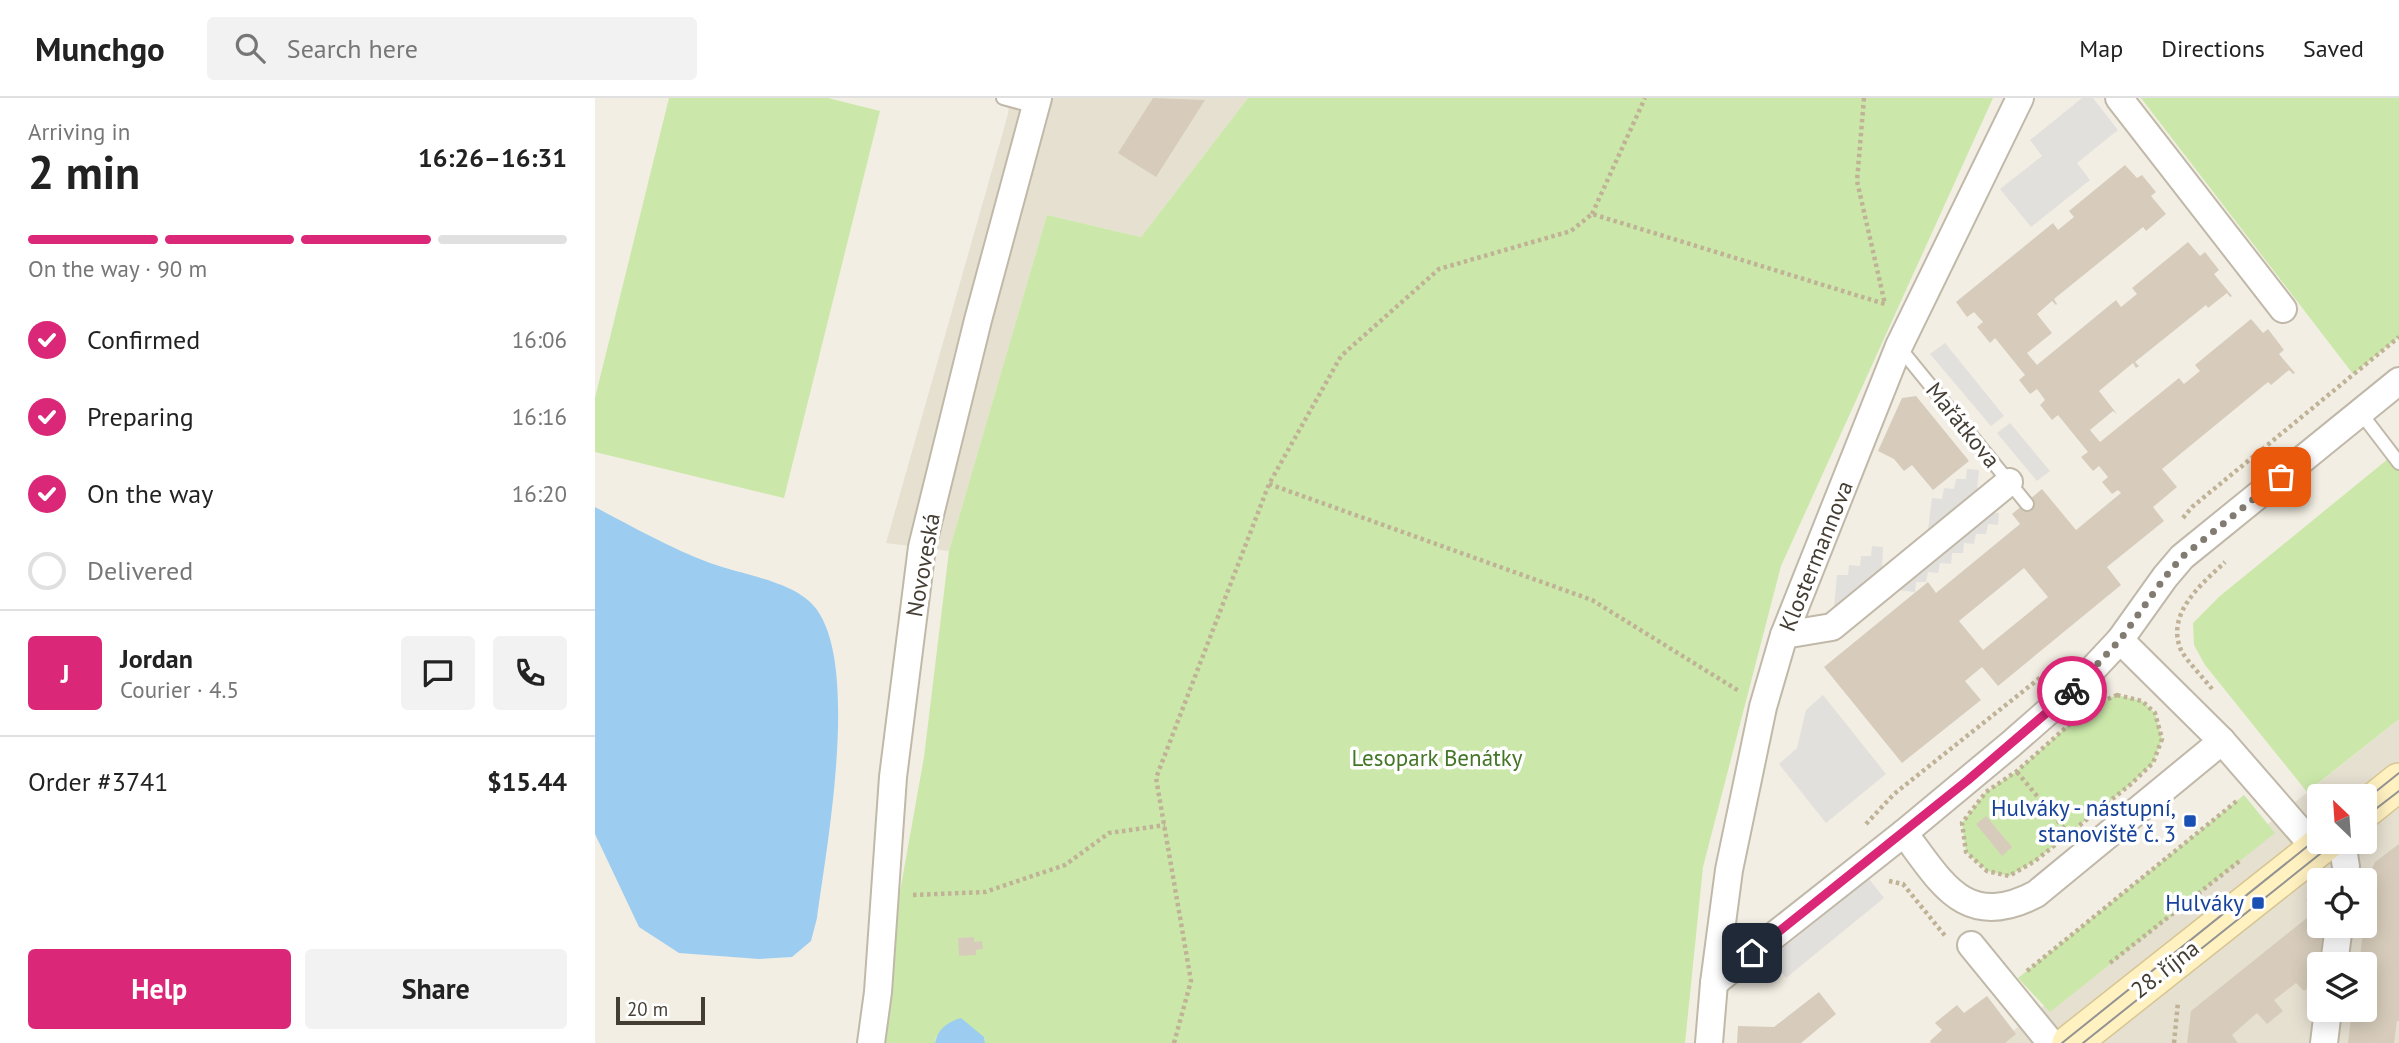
<!DOCTYPE html>
<meta charset="utf-8">
<style>
:root{--surface:#fff;--page:#f2f2f2;--text:#222;--muted:#767676;--line:#e0e0e0;--accent:#db2777}
body{margin:0;font-family:"PT Sans",sans-serif;background:var(--page);color:var(--text);height:100vh;display:flex;flex-direction:column;font-size:26px;white-space:nowrap}
*{box-sizing:border-box;margin:0}
p{font-size:23px;color:var(--muted)}
.icon{flex:none;width:38px;height:38px;fill:none;stroke:currentColor;stroke-width:2;stroke-linecap:round;stroke-linejoin:round}
.map{position:relative;flex:1;overflow:hidden}
.panel{display:flex;flex-direction:column;background:var(--surface);width:595px}
.panel>*{flex:none}
.needle{width:46px;rotate:335deg}
.buttons{position:absolute;left:1712px;top:686px;display:grid;gap:14px}
.buttons a{display:grid;place-items:center;width:70px;height:70px;border-radius:7px;background:var(--surface);box-shadow:0 4px 18px #0003;font-size:35px}
.scale{position:absolute;left:21px;bottom:18px;width:89px;box-sizing:border-box;padding-left:7px;border:4px solid #443d33;border-top:0;font-size:19px;line-height:24px;white-space:nowrap;color:#443d33;-webkit-text-stroke:5px #fff;paint-order:stroke}
.pin{position:absolute;display:grid;place-items:center;width:60px;height:60px;color:#fff;margin:-30px;border-radius:14px;box-shadow:0 4px 10px #0006}
.courier{position:absolute;display:grid;place-items:center;width:70px;height:70px;margin:-35px;border:5px solid #db2777;border-radius:50%;background:#fff;color:#222;box-shadow:0 2px 9px #0007}
.head em{font-style:normal;font-weight:800}
.head div{display:flex;flex-direction:column-reverse}
.head{display:flex;align-items:center;justify-content:space-between;height:119px;padding:0 28px}
h1{font-size:46px;font-weight:800;line-height:52px}
.bar{display:grid;grid-template-columns:repeat(4,1fr);gap:10px 7px;align-content:center;height:84px;padding:0 28px}
.bar i{height:9px;border-radius:5px;background:var(--line)}
.bar .selected{background:var(--accent)}
.bar p{grid-column:span 4}
.line{display:flex;align-items:center;gap:18px;padding:0 28px;border-top:2px solid var(--line)}
.line div{flex:1}
.round{display:grid;place-items:center;flex:none;width:74px;height:74px;border-radius:7px;background:var(--page)}
ol{padding:0 28px;list-style:none}
li{display:flex;align-items:center;gap:21px;height:77px}
li p{margin-inline-start:auto}
li .icon{padding:7px;border-radius:50%;background:var(--accent);color:#fff;stroke-width:4}
li:last-child{color:var(--muted)}
li i{width:38px;height:38px;border:4px solid var(--line);border-radius:50%}
.action{display:flex;gap:14px;margin-top:auto;padding:14px 28px}
.action a{flex:1;height:80px;border-radius:7px;background:var(--accent);color:#fff;font-size:28px;font-weight:800;line-height:80px;text-align:center}
.action a+a{background:var(--page);color:var(--text)}
header{display:flex;align-items:center;gap:42px;box-sizing:border-box;height:98px;padding:0 35px;background:var(--surface);border-bottom:2px solid var(--line)}
header strong{font-size:33px}
nav{display:flex;gap:38px;margin-inline-start:auto;font-size:24px}
.search{width:490px;height:63px;background:var(--page);display:flex;align-items:center;gap:18px;box-sizing:border-box;padding:0 24px;border-radius:7px;color:var(--muted);font-size:26px}
main{display:flex;flex:1;min-height:0}
.map>svg:first-child{display:block}
.residential{fill:#e6e0d1;fill-rule:evenodd}
.green{fill:#cbe8aa}
.parking{fill:#e2e0dc}
.water{fill:#9ccdf1}
.building{fill:#d7ccbb;fill-rule:evenodd}
.lines{fill:none;stroke-linecap:round;stroke-linejoin:round}
.lane-casing{stroke:#c0b8a8;stroke-width:16}
.street-casing{stroke:#c0b8a8;stroke-width:30}
.secondary-casing{stroke:#d7c593;stroke-width:40}
.path{stroke:#c0b296;stroke-width:4.5;stroke-dasharray:3.5 3.5;stroke-linecap:butt}
.lane{stroke:#fff;stroke-width:12}
.street{stroke:#fff;stroke-width:26}
.secondary{stroke:#fff1c0;stroke-width:37}
.tram{stroke:#939393;stroke-width:2}
.done{stroke:#817b71;stroke-width:7;stroke-dasharray:0 12.6}
.route{stroke:#db2777;stroke-width:9}
.transit-dot{fill:#1a4fb4;stroke:#fff;stroke-width:2.5}
.labels{text-anchor:middle;stroke-width:7;stroke-linejoin:round;paint-order:stroke}
.street-label{font-size:23px;fill:#443d33;stroke:#fff}
.park-label{font-size:23px;fill:#437626;stroke:#fff}
.transit-label{font-size:23px;fill:#164399;stroke:#fff;text-anchor:end}
</style>
<header>
<strong>Munchgo</strong>
<div class="search"><svg class="icon" aria-label="search" viewBox="0 0 24 24"><circle cx="10" cy="10" r="6"/><path d="M15 15l6 6"/></svg>Search here</div>
<nav><a>Map</a><a>Directions</a><a>Saved</a></nav>
</header>
<main>
<section class="panel">
<div class="head"><div><h1>2 min</h1><p>Arriving in</p></div><em>16:26–16:31</em></div>
<div class="bar"><i class="selected"></i><i class="selected"></i><i class="selected"></i><i></i><p>On the way · 90 m</p></div>
<ol>
<li><svg class="icon" aria-label="check" viewBox="0 0 24 24"><path d="M5 12l5 5 9-10"/></svg>Confirmed<p>16:06</p></li>
<li><svg class="icon" aria-label="check" viewBox="0 0 24 24"><path d="M5 12l5 5 9-10"/></svg>Preparing<p>16:16</p></li>
<li><svg class="icon" aria-label="check" viewBox="0 0 24 24"><path d="M5 12l5 5 9-10"/></svg>On the way<p>16:20</p></li>
<li><i></i>Delivered</li>
</ol>
<div class="line" style="height:126px"><b class="round" style="background:var(--accent);color:#fff">J</b><div><b>Jordan</b><p>Courier · 4.5</p></div><a class="round"><svg class="icon" aria-label="chat" viewBox="0 0 24 24"><path d="M4 5h16v11H9l-5 4z"/></svg></a><a class="round"><svg class="icon" aria-label="phone" viewBox="0 0 24 24"><path d="M5 4h4l2 5-3 2q2 4 5 5l2-3 5 2v4C11 20 4 13 5 4z"/></svg></a></div>
<div class="line" style="height:91px"><div>Order #3741</div><b>$15.44</b></div>
<div class="action"><a>Help</a><a>Share</a></div>
</section>
<div class="map">
<svg width="1804" height="945" viewBox="0 0 1804 945">
<rect width="100%" height="100%" fill="#f2eee3"/>
<!-- residential -->
<g class="residential">
<path d="M 415,0 L 653,0 L 546,139 L 452,117 L 354,453 L 291,445 L 413,16 Z"/>
<path d="M 1804,621 L 1804,945 L 1403,945 L 1699,705 ZM 1724,698 L 1769,698 L 1769,744 L 1724,744 ZM 1724,782 L 1769,782 L 1769,828 L 1724,828 ZM 1724,866 L 1769,866 L 1769,912 L 1724,912 Z"/>
</g>
<!-- green -->
<g class="green">
<path d="M 74,0 L 233,0 L 285,13 L 189,400 L 0,354 L 0,300 Z"/>
<path d="M 653,0 L 1398,0 L 1186,468 L 1108,769 L 1090,945 L 390,945 L 389,939 L 341,939 L 340,945 L 278,945 L 329,659 L 354,453 L 452,117 L 546,139 Z"/>
<path d="M 1546,0 L 1804,0 L 1804,239 L 1758,276 Z"/>
<path d="M 1804,352 L 1804,621 L 1712,694 L 1610,567 L 1599,547 L 1598,525 L 1625,498 Z"/>
<path d="M 1522,597 L 1547,603 L 1560,615 L 1567,641 L 1558,665 L 1536,686 L 1440,763 L 1414,778 L 1392,773 L 1371,754 L 1367,725 L 1391,694 L 1422,673 L 1494,609 Z"/>
<path d="M 1649,697 L 1680,735 L 1455,914 L 1423,880 Z"/>
</g>
<!-- parking -->
<g class="parking">
<path d="M 1487,0 L 1498,0 L 1523,32 L 1482,65 L 1495,82 L 1436,129 L 1405,91 L 1447,58 L 1435,42 Z"/>
<path d="M 1350,245 L 1409,318 L 1396,328 L 1335,256 Z"/>
<path d="M 1415,325 L 1455,373 L 1442,383 L 1402,335 Z"/>
<path d="M 1372,371 L 1384,372 L 1382,393 L 1333,432 L 1337,400 L 1347,401 L 1349,390 L 1359,391 L 1361,381 L 1371,381 Z"/>
<path d="M 1383,414 L 1404,415 L 1403,427 L 1393,426 L 1391,436 L 1381,436 L 1379,446 L 1369,445 L 1368,455 L 1357,455 L 1356,466 L 1345,465 L 1343,475 L 1333,474 L 1331,484 L 1321,484 L 1320,494 L 1291,491 Z"/>
<path d="M 1277,448 L 1288,449 L 1287,470 L 1239,509 L 1242,477 L 1253,477 L 1254,467 L 1265,468 L 1266,458 L 1276,458 Z"/>
<path d="M 1228,597 L 1291,676 L 1231,725 L 1184,666 L 1202,650 L 1211,612 Z"/>
<path d="M 1274,781 L 1289,800 L 1191,880 L 1176,860 Z"/>
</g>
<!-- water -->
<g class="water">
<path d="M 0,409 C 38,429 75,450 115,465 C 145,476 190,482 214,503 C 269,551 231,751 222,820 L 216,843 L 197,859 L 164,861 L 84,855 L 44,829 L 0,736 Z"/>
<path d="M 366,920 L 389,939 L 390,945 L 340,945 C 343,930 353,924 366,920 Z"/>
</g>
<!-- building -->
<g class="building">
<path d="M 558,0 L 610,2 L 561,79 L 523,55 Z"/>
<path d="M 1530,67 L 1542,80 L 1547,77 L 1561,94 L 1556,98 L 1571,116 L 1551,133 L 1548,129 L 1459,201 L 1462,206 L 1461,207 L 1457,203 L 1442,216 L 1457,235 L 1432,255 L 1442,267 L 1521,202 L 1526,209 L 1542,196 L 1537,190 L 1593,144 L 1605,158 L 1610,154 L 1624,172 L 1619,176 L 1637,198 L 1635,199 L 1632,195 L 1613,210 L 1611,207 L 1540,264 L 1544,268 L 1541,270 L 1538,265 L 1504,293 L 1522,316 L 1518,313 L 1495,332 L 1505,344 L 1584,280 L 1589,286 L 1605,273 L 1600,267 L 1656,221 L 1668,235 L 1673,231 L 1689,252 L 1684,256 L 1700,275 L 1698,276 L 1694,272 L 1676,287 L 1673,284 L 1567,371 L 1582,389 L 1558,409 L 1569,423 L 1512,469 L 1526,487 L 1403,588 L 1387,569 L 1370,583 L 1386,602 L 1307,665 L 1229,569 L 1333,484 L 1341,495 L 1425,426 L 1417,416 L 1447,391 L 1481,432 L 1526,395 L 1523,392 L 1517,396 L 1507,384 L 1513,379 L 1504,368 L 1498,373 L 1486,359 L 1493,354 L 1463,317 L 1457,322 L 1445,307 L 1450,302 L 1442,291 L 1435,296 L 1424,282 L 1430,277 L 1400,240 L 1395,245 L 1382,229 L 1388,224 L 1379,214 L 1372,219 L 1361,204 L 1458,125 L 1463,132 L 1479,119 L 1474,113 ZM 1429,470 L 1453,499 L 1388,552 L 1364,523 Z"/>
<path d="M 1321,298 L 1374,363 L 1338,392 L 1317,367 L 1309,373 L 1299,361 L 1283,353 L 1307,300 Z"/>
<path d="M 1391,718 L 1417,749 L 1407,758 L 1381,726 Z"/>
<path d="M 1804,746 L 1804,923 L 1802,923 L 1799,945 L 1753,945 L 1757,912 L 1769,912 L 1769,866 L 1764,866 L 1776,773 L 1780,764 Z"/>
<path d="M 1718,815 L 1724,816 L 1724,828 L 1733,828 L 1728,864 L 1714,875 L 1721,883 L 1709,893 L 1701,885 L 1679,902 L 1688,913 L 1672,926 L 1662,915 L 1637,937 L 1643,945 L 1592,945 L 1596,913 Z"/>
<path d="M 379,839 L 379,844 L 387,843 L 388,851 L 381,852 L 381,857 L 364,858 L 363,840 Z"/>
<path d="M 1224,894 L 1241,916 L 1206,945 L 1142,945 L 1143,928 L 1179,929 Z"/>
<path d="M 1392,898 L 1421,936 L 1410,945 L 1336,945 L 1335,943 L 1347,932 L 1340,925 L 1362,907 L 1369,915 Z"/>
</g>
<g class="lines">
<!-- lane casing -->
<g class="lane-casing">
<g id="lane">
<path d="M 408,0 L 441,9"/>
<path d="M 1304,249 L 1432,406"/>
<path d="M 1765,314 L 1804,365"/>
</g>
</g>
<!-- street casing -->
<g class="street-casing">
<g id="street">
<path d="M 1524,0 L 1688,211"/>
<path d="M 1189,537 L 1237,529 L 1414,384"/>
<path d="M 1525,542 L 1627,643 L 1721,751"/>
<path d="M 1309,735 C 1347,785 1370,833 1441,796 L 1627,643"/>
<path d="M 1747,744 L 1751,769 L 1750,782"/>
<path d="M 1376,847 L 1456,945"/>
<path d="M 1739,866 L 1744,828"/>
<path d="M 1119,885 L 1309,735 L 1416,646 L 1481,589 L 1525,542 L 1570,479 L 1587,459 L 1804,283"/>
<path d="M 276,945 L 283,894 L 298,679 L 327,449 L 383,222 L 443,0"/>
<path d="M 1114,945 L 1119,885 L 1134,772 L 1168,609 L 1189,537 L 1304,248 L 1425,0"/>
<path d="M 1729,945 L 1733,912"/>
</g>
</g>
<!-- secondary casing -->
<g class="secondary-casing">
<g id="secondary">
<path d="M 1769,712 L 1804,684"/>
<path d="M 1476,945 L 1730,744"/>
</g>
</g>
<!-- path -->
<g class="path">
<path d="M 1269,0 L 1262,83 L 1290,206"/>
<path d="M 997,116 L 1050,0"/>
<path d="M 674,386 L 997,502 L 1144,593"/>
<path d="M 1588,420 L 1597,409 L 1804,239"/>
<path d="M 1617,591 C 1608,579 1593,565 1586,552 C 1570,515 1608,485 1630,464"/>
<path d="M 1522,597 L 1547,603 L 1560,615 L 1567,641 L 1558,665 L 1536,686 L 1440,763 L 1414,778 L 1392,773 L 1371,754 L 1367,725 L 1391,694 L 1422,673 L 1494,609 Z"/>
<path d="M 1422,674 L 1473,735"/>
<path d="M 1271,726 L 1299,696 L 1446,579"/>
<path d="M 1294,783 L 1308,786 L 1351,839"/>
<path d="M 318,797 L 390,794 L 470,767 L 514,735 L 570,727"/>
<path d="M 1712,801 L 1724,803"/>
<path d="M 1515,865 L 1647,761"/>
<path d="M 1432,873 L 1643,702"/>
<path d="M 579,945 L 596,883 L 561,680 L 674,386 L 746,258 L 844,171 L 976,133 L 997,116 L 1290,206"/>
<path d="M 1579,945 L 1583,904"/>
</g>
<!-- lane -->
<use href="#lane" class="lane"/>
<!-- street -->
<use href="#street" class="street"/>
<!-- secondary -->
<use href="#secondary" class="secondary"/>
<!-- tram -->
<g class="tram">
<path d="M 1769,703 L 1804,675"/>
<path d="M 1769,720 L 1804,693"/>
<path d="M 1467,945 L 1724,739"/>
<path d="M 1488,945 L 1740,744"/>
</g>
</g>
<g class="lines">
<!-- done -->
<path class="done" d="M 1477,593 L 1525,542 L 1570,479 L 1587,459 L 1686,379"/>
<!-- route -->
<path class="route" d="M 1157,855 L 1373,682 L 1477,593"/>
</g>
<!-- markers -->
<g class="transit-dot">
<rect x="1588" y="716" width="14" height="14" rx="3.5"/>
<rect x="1656" y="798" width="14" height="14" rx="3.5"/>
</g>
<g class="labels">
<!-- street labels -->
<g class="street-label">
<text transform="translate(1368 327) rotate(51)" y="8">Mařátkova</text>
<text transform="translate(1221 458) rotate(-68)" y="8">Klostermannova</text>
<text transform="translate(328 467) rotate(-80)" y="8">Novoveská</text>
<text transform="translate(1570 871) rotate(-38)" y="8">28. října</text>
</g>
<!-- park labels -->
<g class="park-label">
<text x="842" y="668">Lesopark Benátky</text>
</g>
<!-- transit labels -->
<g class="transit-label">
<text x="1581" y="718">Hulváky - nástupní,<tspan x="1581" dy="26">stanoviště č. 3</tspan></text>
<text x="1649" y="813">Hulváky</text>
</g>
</g>
</svg>
<div class="buttons">
<a><svg class="needle" viewBox="-14 -14 28 28"><path d="M0-13l5 13h-10z" fill="#e53935"/><path d="M0 13l5-13h-10z" fill="#767676"/></svg></a>
<a><svg class="icon" aria-label="locate" viewBox="0 0 24 24"><circle cx="12" cy="12" r="6"/><path d="M12 2v4M12 18v4M2 12h4M18 12h4"/></svg></a>
<a><svg class="icon" aria-label="layers" viewBox="0 0 24 24"><path d="M12 4l9 5-9 5-9-5zM3 14l9 5 9-5"/></svg></a>
</div>
<div class="scale">20 m</div>
<div class="pin" style="left:1686px;top:379px;background:#ea580c"><svg class="icon" aria-label="bag" viewBox="0 0 24 24"><path d="M5 8h14l-1 12H6zM9 8a3 3 0 0 1 6 0"/></svg></div>
<div class="pin" style="left:1157px;top:855px;background:#1f2937"><svg class="icon" aria-label="home" viewBox="0 0 24 24"><path d="M3 11l9-7 9 7M6 9v11h12V9"/></svg></div>
<div class="courier" style="left:1477px;top:593px"><svg class="icon" aria-label="bike" viewBox="0 0 24 24"><circle cx="6" cy="16" r="4"/><circle cx="18" cy="16" r="4"/><path d="M6 16l4-8h5l3 8M10 8l3 8H6M13 5h3"/></svg></div>
</div>
</main>
